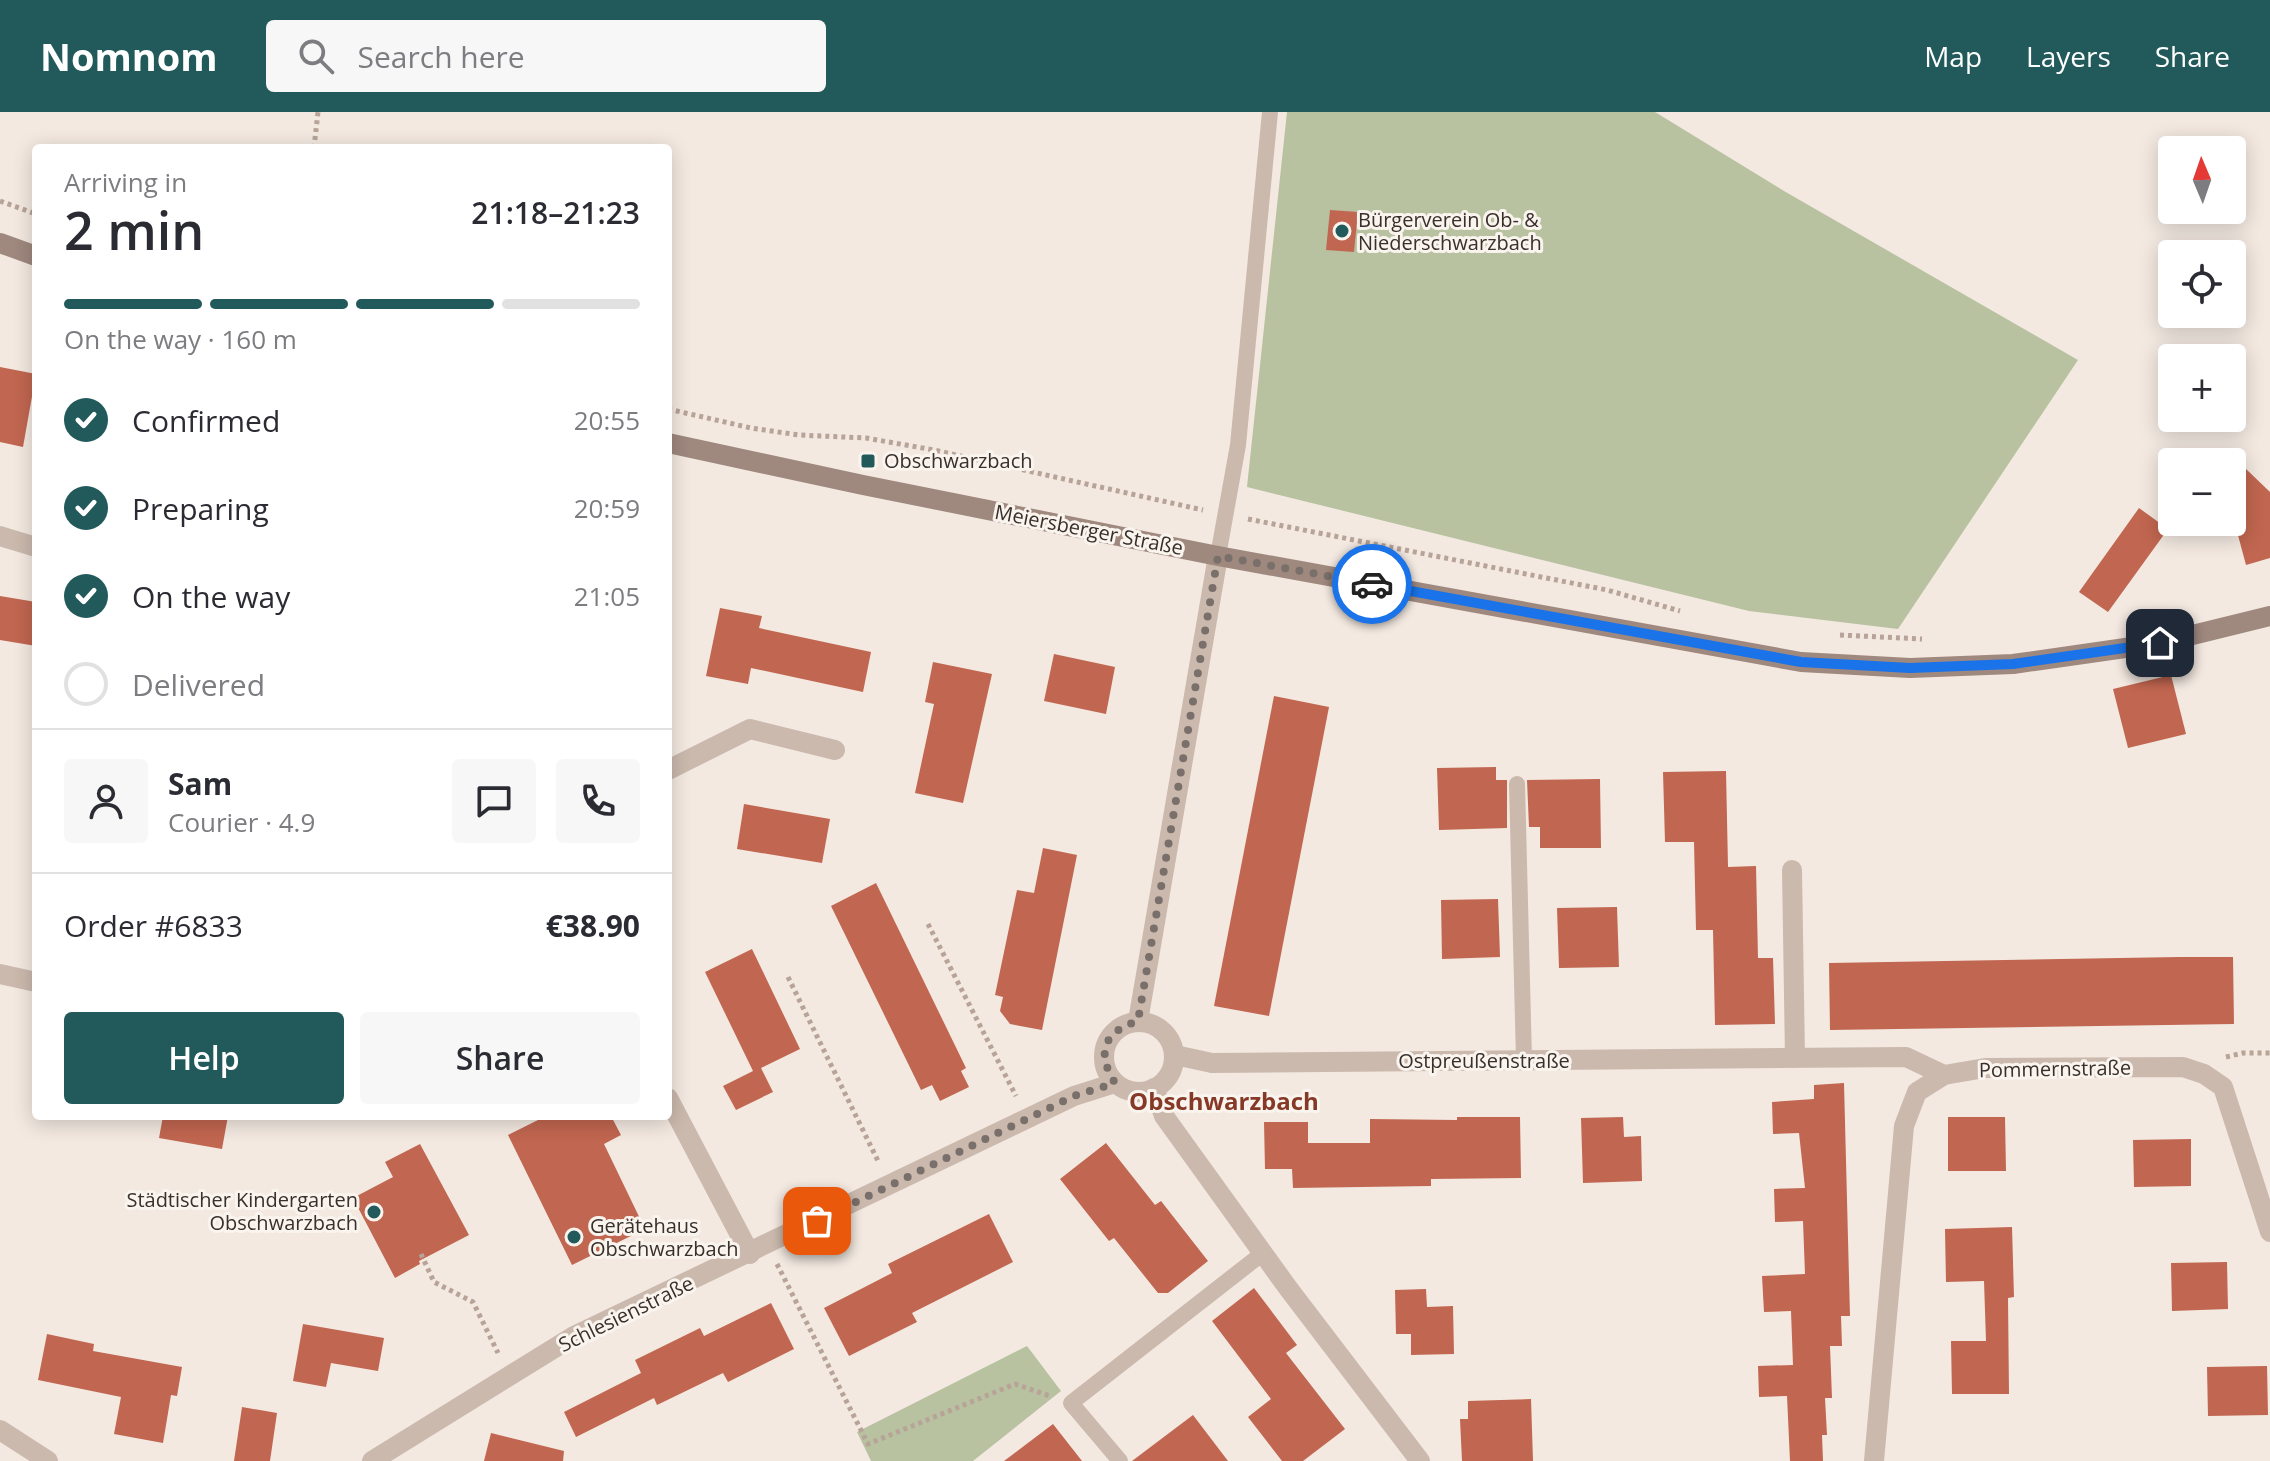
<!DOCTYPE html>
<meta charset="utf-8">
<style>
:root{--surface:#fff;--page:#f7f7f7;--text:#2b2b33;--muted:#7c7c81;--line:#e1e1e2;--accent:#22595a}
body{margin:0;font-family:"Open Sans",sans-serif;background:var(--page);color:var(--text);height:100vh;display:flex;flex-direction:column;font-size:30px;white-space:nowrap}
*{box-sizing:border-box;margin:0}
p{font-size:26px;color:var(--muted)}
.icon{flex:none;width:44px;height:44px;fill:none;stroke:currentColor;stroke-width:2;stroke-linecap:round;stroke-linejoin:round}
.map{position:relative;flex:1;overflow:hidden}
.details{position:absolute;left:32px;top:32px;width:640px;height:976px;display:flex;flex-direction:column;background:var(--surface);border-radius:8px;box-shadow:0 4px 20px #0003}
.details>*{flex:none}
.needle{width:52px;rotate:358deg}
.buttons{position:absolute;left:2158px;top:24px;display:grid;gap:16px}
.buttons a{display:grid;place-items:center;width:88px;height:88px;border-radius:8px;background:var(--surface);box-shadow:0 4px 20px #0003;font-size:40px}
.pin{position:absolute;display:grid;place-items:center;width:68px;height:68px;color:#fff;margin:-34px;border-radius:16px;box-shadow:0 4px 12px #0006}
.courier{position:absolute;display:grid;place-items:center;width:80px;height:80px;margin:-40px;border:6px solid #1a73e8;border-radius:50%;background:#fff;color:#222;box-shadow:0 2px 10px #0007}
.headline em{font-style:normal;font-weight:600}
.headline div{display:flex;flex-direction:column-reverse}
.headline{display:flex;align-items:center;justify-content:space-between;height:136px;padding:0 32px}
h1{font-size:52px;font-weight:600;line-height:60px}
.bar{display:grid;grid-template-columns:repeat(4,1fr);gap:12px 8px;align-content:center;height:96px;padding:0 32px}
.bar i{height:10px;border-radius:6px;background:var(--line)}
.bar .selected{background:var(--accent)}
.bar p{grid-column:span 4}
.line{display:flex;align-items:center;gap:20px;padding:0 32px;border-top:2px solid var(--line)}
.line div{flex:1}
.round{display:grid;place-items:center;flex:none;width:84px;height:84px;border-radius:8px;background:var(--page)}
ol{padding:0 32px;list-style:none}
li{display:flex;align-items:center;gap:24px;height:88px}
li p{margin-inline-start:auto}
li .icon{padding:8px;border-radius:50%;background:var(--accent);color:#fff;stroke-width:4}
li:last-child{color:var(--muted)}
li i{width:44px;height:44px;border:4px solid var(--line);border-radius:50%}
.button{display:flex;gap:16px;margin-top:auto;padding:16px 32px}
.button a{flex:1;height:92px;border-radius:8px;background:var(--accent);color:#fff;font-size:32px;font-weight:600;line-height:92px;text-align:center}
.button a+a{background:var(--page);color:var(--text)}
header{display:flex;align-items:center;gap:48px;box-sizing:border-box;height:112px;padding:0 40px;background:var(--accent);color:#fff}
header strong{font-size:38px}
nav{display:flex;gap:44px;margin-inline-start:auto;font-size:28px}
.search{width:560px;height:72px;background:var(--page);display:flex;align-items:center;gap:20px;box-sizing:border-box;padding:0 28px;border-radius:8px;color:var(--muted);font-size:30px}
.map>svg:first-child{display:block}
.green{fill:#b8c2a1}
.building{fill:#c16650}
.lines{fill:none;stroke-linecap:round;stroke-linejoin:round}
.path{stroke:#b7a397;stroke-width:5;stroke-dasharray:4 4;stroke-linecap:butt}
.service{stroke:#cbb9ad;stroke-width:16}
.minor{stroke:#cbb9ad;stroke-width:20}
.secondary{stroke:#9f887e;stroke-width:20}
.done{stroke:#7a706b;stroke-width:8;stroke-dasharray:0 14.4}
.route{stroke:#1a73e8;stroke-width:10}
.poi-dot{fill:#22595a;stroke:#faf4ee;stroke-width:3}
.labels{text-anchor:middle;stroke-width:6;stroke-linejoin:round;paint-order:stroke}
.poi-label{font-size:20px;fill:#392f2b;stroke:#faf4ee;text-anchor:start}
.street-label{font-size:20px;fill:#392f2b;stroke:#faf4ee}
.quarter-label{font-size:24px;font-weight:bold;fill:#863927;stroke:#faf4ee}
</style>
<header>
<strong>Nomnom</strong>
<div class="search"><svg class="icon" aria-label="search" viewBox="0 0 24 24"><circle cx="10" cy="10" r="6"/><path d="M15 15l6 6"/></svg>Search here</div>
<nav><a>Map</a><a>Layers</a><a>Share</a></nav>
</header>
<div class="map">
<svg width="2270" height="1349" viewBox="0 0 2270 1349">
<rect width="100%" height="100%" fill="#f3e9e1"/>
<!-- green -->
<g class="green">
<path d="M 1287,0 L 1655,0 L 1784,79 L 2078,248 L 1898,517 L 1749,499 L 1247,375 Z"/>
<path d="M 1027,1234 L 1061,1279 L 973,1349 L 871,1349 L 857,1320 Z"/>
</g>
<!-- building -->
<g class="building">
<path d="M 1330,98 L 1358,100 L 1354,140 L 1326,138 Z"/>
<path d="M 0,255 L 36,262 L 23,335 L 0,330 Z"/>
<path d="M 2245,356 L 2270,380 L 2270,446 L 2246,453 L 2232,401 Z"/>
<path d="M 2139,396 L 2168,417 L 2108,500 L 2079,480 Z"/>
<path d="M 0,484 L 36,490 L 36,534 L 0,528 Z"/>
<path d="M 720,496 L 762,504 L 759,516 L 871,540 L 863,580 L 751,556 L 748,572 L 706,564 Z"/>
<path d="M 1054,542 L 1115,555 L 1106,602 L 1044,589 Z"/>
<path d="M 933,550 L 992,562 L 963,691 L 915,681 L 934,592 L 925,590 Z"/>
<path d="M 2171,563 L 2186,622 L 2128,636 L 2113,577 Z"/>
<path d="M 1274,584 L 1329,595 L 1269,904 L 1214,894 Z"/>
<path d="M 1496,655 L 1496,668 L 1507,668 L 1507,716 L 1439,718 L 1437,656 Z"/>
<path d="M 1726,659 L 1728,755 L 1756,754 L 1758,846 L 1773,846 L 1775,912 L 1715,913 L 1713,818 L 1696,818 L 1694,730 L 1665,730 L 1663,660 Z"/>
<path d="M 1600,667 L 1601,736 L 1540,736 L 1540,715 L 1529,715 L 1527,668 Z"/>
<path d="M 744,692 L 830,707 L 822,751 L 737,737 Z"/>
<path d="M 1043,736 L 1077,743 L 1042,918 L 1010,912 L 1000,899 L 1003,885 L 995,883 L 1017,778 L 1034,781 Z"/>
<path d="M 876,771 L 966,956 L 961,959 L 969,975 L 940,989 L 932,973 L 921,978 L 831,794 Z"/>
<path d="M 1498,787 L 1500,845 L 1442,847 L 1441,788 Z"/>
<path d="M 1617,795 L 1619,855 L 1559,856 L 1557,796 Z"/>
<path d="M 752,837 L 800,937 L 761,956 L 773,980 L 736,998 L 723,974 L 753,959 L 705,860 Z"/>
<path d="M 2179,845 L 2233,845 L 2234,912 L 1830,918 L 1829,851 Z"/>
<path d="M 1844,971 L 1850,1204 L 1841,1204 L 1842,1234 L 1830,1234 L 1832,1286 L 1825,1286 L 1827,1323 L 1822,1323 L 1823,1349 L 1790,1349 L 1787,1284 L 1759,1285 L 1758,1254 L 1793,1253 L 1791,1199 L 1764,1200 L 1762,1164 L 1805,1162 L 1803,1109 L 1775,1110 L 1774,1077 L 1805,1076 L 1799,1021 L 1773,1022 L 1772,990 L 1814,987 L 1814,973 Z"/>
<path d="M 163,1004 L 228,1004 L 222,1037 L 159,1026 Z"/>
<path d="M 546,1004 L 611,1004 L 621,1023 L 604,1032 L 645,1117 L 572,1153 L 508,1023 Z"/>
<path d="M 1457,1005 L 1520,1005 L 1521,1066 L 1431,1067 L 1431,1074 L 1293,1076 L 1292,1057 L 1265,1057 L 1264,1010 L 1308,1010 L 1308,1031 L 1370,1031 L 1370,1007 L 1457,1008 Z"/>
<path d="M 1623,1005 L 1624,1025 L 1641,1024 L 1642,1069 L 1583,1071 L 1581,1006 Z"/>
<path d="M 1948,1005 L 2005,1005 L 2006,1059 L 1948,1059 Z"/>
<path d="M 2191,1027 L 2191,1074 L 2134,1075 L 2133,1028 Z"/>
<path d="M 1106,1031 L 1155,1093 L 1161,1089 L 1208,1149 L 1168,1181 L 1158,1181 L 1114,1126 L 1109,1129 L 1060,1067 Z"/>
<path d="M 420,1032 L 469,1123 L 419,1149 L 420,1152 L 395,1166 L 353,1086 L 393,1065 L 385,1050 Z"/>
<path d="M 989,1102 L 1013,1150 L 912,1201 L 917,1210 L 849,1244 L 824,1196 L 892,1161 L 888,1152 Z"/>
<path d="M 2012,1115 L 2014,1185 L 2008,1186 L 2009,1282 L 1952,1282 L 1951,1229 L 1986,1229 L 1984,1169 L 1946,1170 L 1945,1117 Z"/>
<path d="M 2227,1150 L 2228,1197 L 2172,1199 L 2171,1151 Z"/>
<path d="M 1254,1176 L 1297,1233 L 1286,1241 L 1345,1317 L 1303,1349 L 1282,1349 L 1248,1305 L 1271,1287 L 1212,1209 Z"/>
<path d="M 1426,1177 L 1427,1195 L 1453,1194 L 1454,1242 L 1411,1243 L 1411,1222 L 1396,1222 L 1395,1178 Z"/>
<path d="M 771,1191 L 794,1237 L 728,1270 L 723,1261 L 657,1293 L 654,1286 L 576,1325 L 564,1300 L 641,1261 L 635,1248 L 700,1216 L 704,1224 Z"/>
<path d="M 303,1212 L 384,1226 L 378,1259 L 331,1251 L 326,1275 L 293,1269 Z"/>
<path d="M 47,1222 L 94,1232 L 93,1239 L 182,1255 L 177,1284 L 171,1283 L 163,1331 L 114,1322 L 121,1285 L 38,1268 Z"/>
<path d="M 2267,1254 L 2268,1303 L 2208,1304 L 2207,1255 Z"/>
<path d="M 1531,1287 L 1533,1349 L 1462,1349 L 1460,1307 L 1468,1307 L 1468,1289 Z"/>
<path d="M 242,1295 L 277,1301 L 270,1349 L 234,1349 Z"/>
<path d="M 1193,1303 L 1228,1349 L 1132,1349 Z"/>
<path d="M 1053,1312 L 1082,1349 L 1004,1349 Z"/>
<path d="M 491,1321 L 564,1339 L 563,1349 L 484,1349 Z"/>
</g>
<g class="lines">
<!-- path -->
<g class="path">
<path d="M 314,36 L 318,0"/>
<path d="M 0,89 L 36,102"/>
<path d="M 668,297 L 751,316 L 799,323 L 866,326 L 934,338 L 1203,398"/>
<path d="M 1248,407 L 1607,478 L 1680,499"/>
<path d="M 1840,523 L 1922,527"/>
<path d="M 928,812 L 1016,984"/>
<path d="M 788,865 L 879,1051"/>
<path d="M 2226,945 L 2243,941 L 2270,941"/>
<path d="M 421,1142 L 434,1170 L 473,1190 L 498,1241"/>
<path d="M 777,1152 L 868,1332 L 1015,1272 L 1050,1284"/>
</g>
<!-- service -->
<g class="service">
<path d="M 1218,444 L 1238,333 L 1270,0"/>
<path d="M 1517,672 L 1524,948"/>
<path d="M 1120,1349 L 1071,1291 L 1263,1141"/>
</g>
<!-- minor -->
<g class="minor">
<path d="M 0,424 L 36,435"/>
<path d="M 668,658 L 750,617 L 835,638"/>
<path d="M 1792,758 L 1795,946"/>
<path d="M 0,862 L 36,870"/>
<path d="M 1138,909 L 1218,444"/>
<circle cx="1139" cy="945" r="35"/>
<path d="M 1175,943 L 1212,951 L 1906,945 L 1944,963"/>
<path d="M 1154,976 L 1164,1004 L 1288,1176 L 1420,1349"/>
<path d="M 668,986 L 750,1142"/>
<path d="M 0,1318 L 48,1349"/>
<path d="M 372,1349 L 574,1224 L 1074,984 L 1115,971"/>
<path d="M 1874,1349 L 1904,1014 L 1917,980 L 1944,963 L 1985,956 L 2183,955 L 2204,962 L 2223,975 L 2270,1120"/>
</g>
<!-- secondary -->
<g class="secondary">
<path d="M 0,131 L 36,144"/>
<path d="M 668,331 L 863,373 L 1218,444 L 1801,550 L 1910,556 L 2013,552 L 2160,531 L 2270,504"/>
</g>
</g>
<g class="lines">
<!-- done -->
<path class="done" d="M 817,1109 L 1074,984 L 1115,971 C 1096,941 1103,920 1138,909 L 1218,444 L 1372,472"/>
<!-- route -->
<path class="route" d="M 1372,472 L 1801,550 L 1910,556 L 2013,552 L 2160,531"/>
</g>
<!-- markers -->
<g class="poi-dot">
<circle cx="1342" cy="119" r="8"/>
<rect x="860" y="341" width="16" height="16" rx="4"/>
<circle cx="374" cy="1100" r="8"/>
<circle cx="574" cy="1125" r="8"/>
</g>
<g class="labels">
<!-- poi labels -->
<g class="poi-label">
<text x="1358" y="115">Bürgerverein Ob- &amp;<tspan x="1358" dy="23">Niederschwarzbach</tspan></text>
<text x="884" y="356">Obschwarzbach</text>
<text x="358" y="1095" text-anchor="end">Städtischer Kindergarten<tspan x="358" dy="23">Obschwarzbach</tspan></text>
<text x="590" y="1121">Gerätehaus<tspan x="590" dy="23">Obschwarzbach</tspan></text>
</g>
<!-- street labels -->
<g class="street-label">
<text transform="translate(1089 418) rotate(11)" y="7">Meiersberger Straße</text>
<text x="1484" y="956">Ostpreußenstraße</text>
<text transform="translate(2055 957) rotate(-1)" y="7">Pommernstraße</text>
<text transform="translate(626 1202) rotate(-26)" y="7">Schlesienstraße</text>
</g>
<!-- quarter labels -->
<g class="quarter-label">
<text x="1224" y="998">Obschwarzbach</text>
</g>
</g>
</svg>
<div class="buttons">
<a><svg class="needle" viewBox="-14 -14 28 28"><path d="M0-13l5 13h-10z" fill="#e53935"/><path d="M0 13l5-13h-10z" fill="#7c7c81"/></svg></a>
<a><svg class="icon" aria-label="locate" viewBox="0 0 24 24"><circle cx="12" cy="12" r="6"/><path d="M12 2v4M12 18v4M2 12h4M18 12h4"/></svg></a>
<a>+</a>
<a>−</a>
</div>
<div class="pin" style="left:817px;top:1109px;background:#ea580c"><svg class="icon" aria-label="bag" viewBox="0 0 24 24"><path d="M5 8h14l-1 12H6zM9 8a3 3 0 0 1 6 0"/></svg></div>
<div class="pin" style="left:2160px;top:531px;background:#1f2937"><svg class="icon" aria-label="home" viewBox="0 0 24 24"><path d="M3 11l9-7 9 7M6 9v11h12V9"/></svg></div>
<div class="courier" style="left:1372px;top:472px"><svg class="icon" aria-label="car" viewBox="0 0 24 24"><path d="M5 17H2v-5l4-1 3-4h7l3 4 3 1v5h-3M9 17h6M6 11h13"/><circle cx="7" cy="17" r="2"/><circle cx="17" cy="17" r="2"/></svg></div>
<section class="details">
<div class="headline"><div><h1>2 min</h1><p>Arriving in</p></div><em>21:18–21:23</em></div>
<div class="bar"><i class="selected"></i><i class="selected"></i><i class="selected"></i><i></i><p>On the way · 160 m</p></div>
<ol>
<li><svg class="icon" aria-label="check" viewBox="0 0 24 24"><path d="M5 12l5 5 9-10"/></svg>Confirmed<p>20:55</p></li>
<li><svg class="icon" aria-label="check" viewBox="0 0 24 24"><path d="M5 12l5 5 9-10"/></svg>Preparing<p>20:59</p></li>
<li><svg class="icon" aria-label="check" viewBox="0 0 24 24"><path d="M5 12l5 5 9-10"/></svg>On the way<p>21:05</p></li>
<li><i></i>Delivered</li>
</ol>
<div class="line" style="height:144px"><a class="round"><svg class="icon" aria-label="person" viewBox="0 0 24 24"><circle cx="12" cy="8" r="4"/><path d="M4 21q1-7 8-7t8 7"/></svg></a><div><b>Sam</b><p>Courier · 4.9</p></div><a class="round"><svg class="icon" aria-label="chat" viewBox="0 0 24 24"><path d="M4 5h16v11H9l-5 4z"/></svg></a><a class="round"><svg class="icon" aria-label="phone" viewBox="0 0 24 24"><path d="M5 4h4l2 5-3 2q2 4 5 5l2-3 5 2v4C11 20 4 13 5 4z"/></svg></a></div>
<div class="line" style="height:104px"><div>Order #6833</div><b>€38.90</b></div>
<div class="button"><a>Help</a><a>Share</a></div>
</section>
</div>
